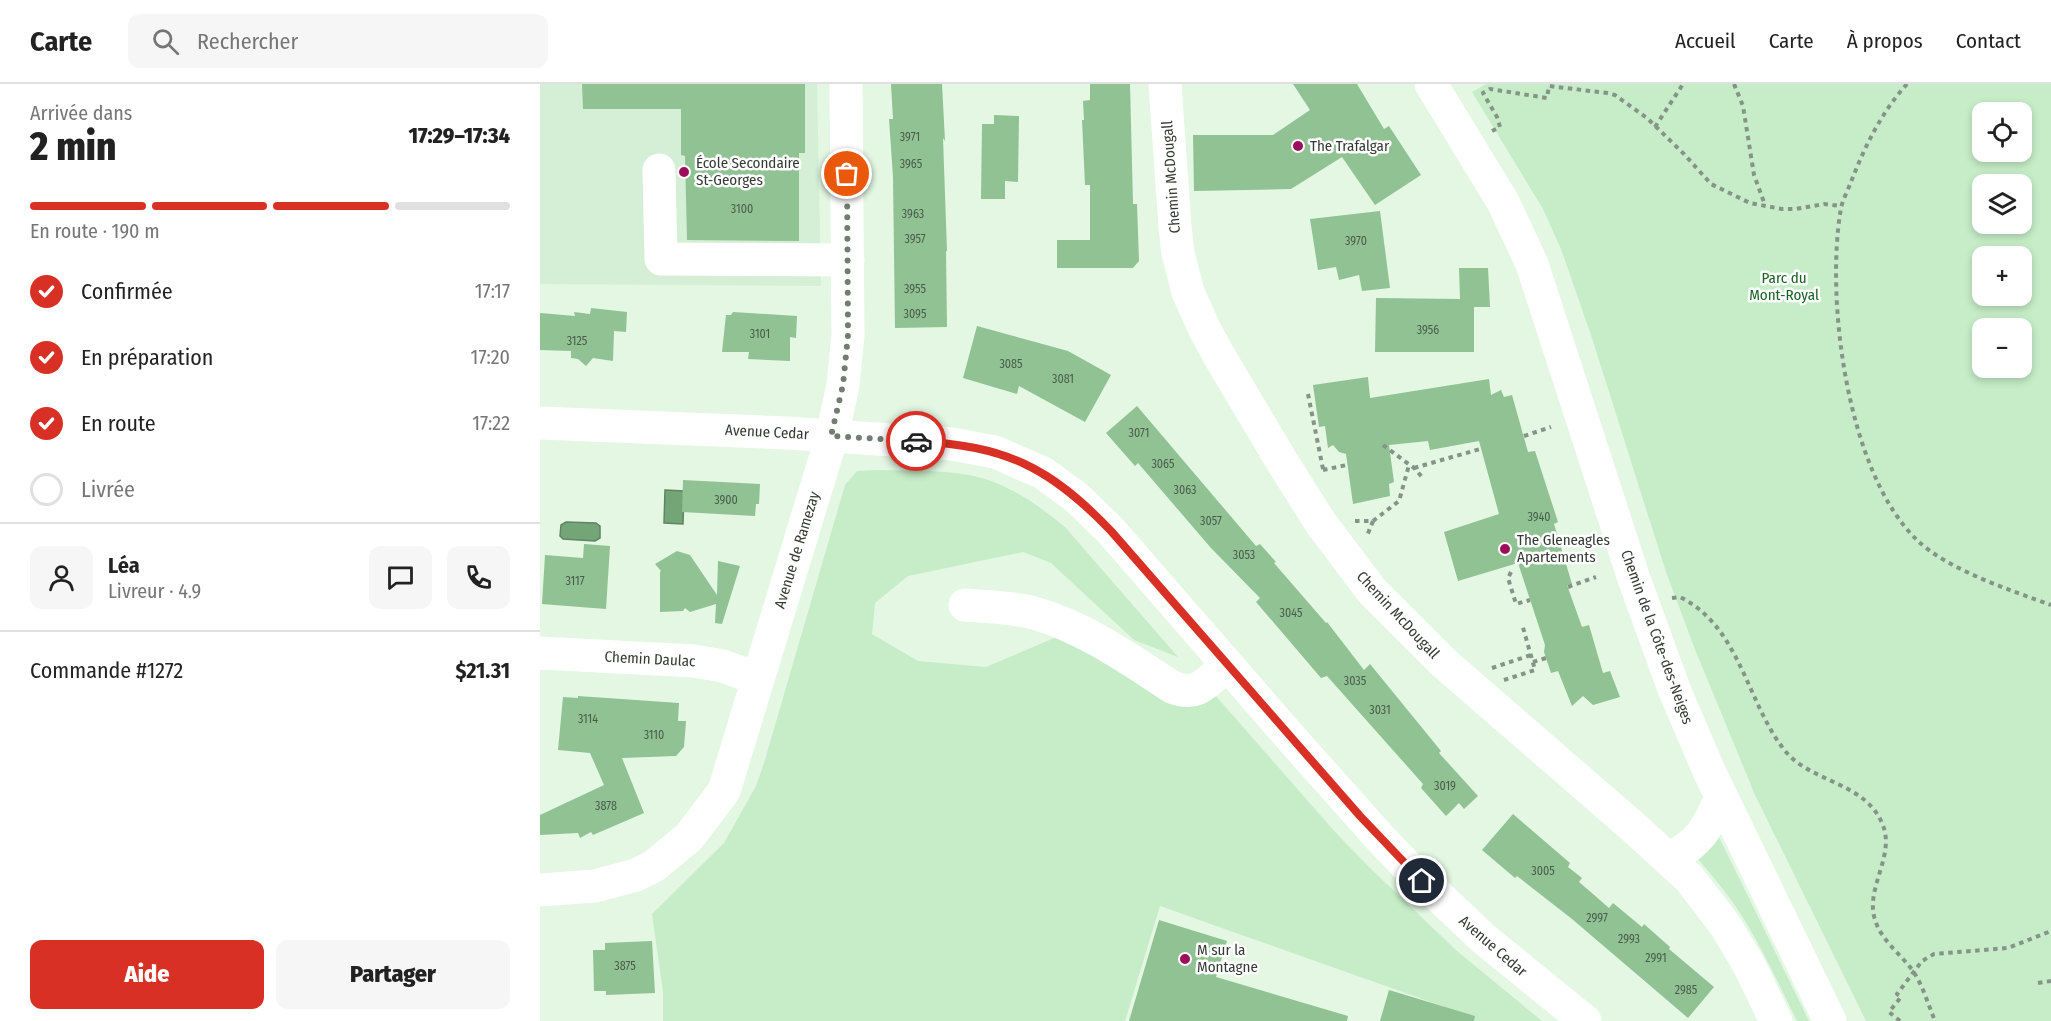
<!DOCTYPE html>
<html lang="fr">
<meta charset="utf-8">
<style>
:root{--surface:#fff;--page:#f6f6f6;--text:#222;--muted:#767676;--line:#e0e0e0;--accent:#d93025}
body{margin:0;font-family:"Fira Sans Condensed",sans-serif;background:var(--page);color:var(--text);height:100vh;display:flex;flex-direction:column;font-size:22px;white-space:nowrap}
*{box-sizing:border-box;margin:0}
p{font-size:20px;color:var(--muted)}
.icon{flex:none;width:33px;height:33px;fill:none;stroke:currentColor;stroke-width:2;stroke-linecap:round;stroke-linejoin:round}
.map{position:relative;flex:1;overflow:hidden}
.panel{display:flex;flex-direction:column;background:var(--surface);width:540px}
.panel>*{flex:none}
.tools{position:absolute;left:1432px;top:18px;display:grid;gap:12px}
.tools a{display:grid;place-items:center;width:60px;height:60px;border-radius:12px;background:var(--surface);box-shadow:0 3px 9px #0003;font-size:30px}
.pin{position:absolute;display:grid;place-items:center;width:51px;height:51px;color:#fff;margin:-26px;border:3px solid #fff;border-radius:50%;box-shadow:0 2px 6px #0007}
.courier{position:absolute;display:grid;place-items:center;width:60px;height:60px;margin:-30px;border:4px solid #d93025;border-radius:50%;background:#fff;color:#222;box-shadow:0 2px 8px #0007}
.head em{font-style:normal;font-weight:800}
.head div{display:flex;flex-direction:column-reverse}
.head{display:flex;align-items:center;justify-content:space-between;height:102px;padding:0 30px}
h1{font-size:39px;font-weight:800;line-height:45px}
.bar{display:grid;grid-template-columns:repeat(4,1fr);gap:9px 6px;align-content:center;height:72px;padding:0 30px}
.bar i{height:8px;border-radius:4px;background:var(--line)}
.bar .current{background:var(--accent)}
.bar p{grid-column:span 4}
.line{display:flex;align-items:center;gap:15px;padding:0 30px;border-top:2px solid var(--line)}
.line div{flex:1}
.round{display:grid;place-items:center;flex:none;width:63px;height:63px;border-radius:12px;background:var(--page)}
ol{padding:0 30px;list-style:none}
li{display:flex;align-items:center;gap:18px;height:66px}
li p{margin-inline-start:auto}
li .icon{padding:6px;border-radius:50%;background:var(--accent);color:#fff;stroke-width:4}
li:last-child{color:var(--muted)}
li i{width:33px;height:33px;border:3px solid var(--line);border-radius:50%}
.primary-button{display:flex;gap:12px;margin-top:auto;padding:12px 30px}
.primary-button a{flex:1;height:69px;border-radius:12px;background:var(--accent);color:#fff;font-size:24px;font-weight:800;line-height:69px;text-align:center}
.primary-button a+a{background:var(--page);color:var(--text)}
header{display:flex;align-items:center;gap:36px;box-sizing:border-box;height:84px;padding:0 30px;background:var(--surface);border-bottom:2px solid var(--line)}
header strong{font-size:28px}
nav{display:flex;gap:33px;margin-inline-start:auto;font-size:21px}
.search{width:420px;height:54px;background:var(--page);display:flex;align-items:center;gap:15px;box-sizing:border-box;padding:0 21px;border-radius:12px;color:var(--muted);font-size:22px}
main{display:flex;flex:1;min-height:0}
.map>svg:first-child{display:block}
.built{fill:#d4efd5}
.green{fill:#c6edc8;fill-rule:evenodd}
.water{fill:#74a577;stroke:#608563;stroke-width:1.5}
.building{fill:#90c293}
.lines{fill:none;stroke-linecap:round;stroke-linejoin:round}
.path{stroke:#869487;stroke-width:4;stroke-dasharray:4.5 4.5;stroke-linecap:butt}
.minor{stroke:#fff;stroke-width:33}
.major{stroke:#fff;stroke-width:33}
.done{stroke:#717d71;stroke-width:6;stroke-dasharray:0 10.8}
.route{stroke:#d93025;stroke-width:8}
.poi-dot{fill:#9e0f5b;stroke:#fefefe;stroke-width:2}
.labels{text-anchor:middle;stroke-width:5;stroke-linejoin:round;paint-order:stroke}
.number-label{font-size:12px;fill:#4a5d4c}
.poi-label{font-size:15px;fill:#333b34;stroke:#fefefe;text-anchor:start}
.street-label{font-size:15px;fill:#333b34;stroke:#fefefe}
.park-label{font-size:15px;fill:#1a6126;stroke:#fefefe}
</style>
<header>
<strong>Carte</strong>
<div class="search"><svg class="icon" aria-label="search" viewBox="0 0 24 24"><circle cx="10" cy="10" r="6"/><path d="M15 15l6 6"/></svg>Rechercher</div>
<nav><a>Accueil</a><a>Carte</a><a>À propos</a><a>Contact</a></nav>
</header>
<main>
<section class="panel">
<div class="head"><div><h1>2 min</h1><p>Arrivée dans</p></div><em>17:29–17:34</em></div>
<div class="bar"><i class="current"></i><i class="current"></i><i class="current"></i><i></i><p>En route · 190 m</p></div>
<ol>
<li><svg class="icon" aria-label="check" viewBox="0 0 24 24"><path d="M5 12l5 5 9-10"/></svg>Confirmée<p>17:17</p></li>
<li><svg class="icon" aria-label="check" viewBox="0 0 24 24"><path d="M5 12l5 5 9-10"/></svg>En préparation<p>17:20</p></li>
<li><svg class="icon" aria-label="check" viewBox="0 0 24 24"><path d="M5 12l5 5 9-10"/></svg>En route<p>17:22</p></li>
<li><i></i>Livrée</li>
</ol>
<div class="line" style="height:108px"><a class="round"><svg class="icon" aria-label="person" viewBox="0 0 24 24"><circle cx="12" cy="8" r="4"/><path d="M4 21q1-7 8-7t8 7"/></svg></a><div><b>Léa</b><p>Livreur · 4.9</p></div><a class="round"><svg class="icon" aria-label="chat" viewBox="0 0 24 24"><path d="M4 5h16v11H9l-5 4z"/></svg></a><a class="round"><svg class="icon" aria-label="phone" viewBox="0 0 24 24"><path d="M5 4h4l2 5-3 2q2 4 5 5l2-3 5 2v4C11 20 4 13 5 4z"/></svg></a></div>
<div class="line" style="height:78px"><div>Commande #1272</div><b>$21.31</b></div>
<div class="primary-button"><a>Aide</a><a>Partager</a></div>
</section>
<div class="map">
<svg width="1511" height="937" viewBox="0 0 1511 937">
<rect width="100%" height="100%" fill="#e3f7e3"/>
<!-- built -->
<path class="built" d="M 0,0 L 277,0 L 281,202 L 0,200 Z"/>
<!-- green -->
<g class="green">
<path d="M 946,0 L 1511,0 L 1511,937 L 1326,937 L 1215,711 L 1154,563 L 1126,488 L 1051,251 L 1021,165 L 1003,125 L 932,8 ZM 1443,28 L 1482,28 L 1482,68 L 1443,68 ZM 1443,100 L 1482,100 L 1482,140 L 1443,140 ZM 1443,172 L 1482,172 L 1482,212 L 1443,212 ZM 1443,244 L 1482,244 L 1482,284 L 1443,284 Z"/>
<path d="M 335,386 C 370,387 408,385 442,394 C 473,403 501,423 525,443 L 638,573 L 594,556 L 511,479 L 483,468 L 368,492 L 335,519 L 332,550 L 378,577 L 446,583 L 526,549 L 668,603 L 796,749 L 830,784 L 917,867 L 1002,937 L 917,937 L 919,928 L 620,822 L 585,937 L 123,937 L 123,908 L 112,830 L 184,759 L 216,702 L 224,679 L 305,401 L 317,387 Z"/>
<path d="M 1178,751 L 1269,937 L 1257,937 C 1239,901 1222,863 1200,829 C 1187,809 1172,791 1157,774 Z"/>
</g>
<!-- water -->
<g class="water">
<path d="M 125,406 L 144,407 L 143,440 L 124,439 Z"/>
<path d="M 26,438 L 56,439 L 60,442 L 60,454 L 55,457 L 23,455 L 20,452 L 21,441 Z"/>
</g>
<!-- building -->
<g class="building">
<path d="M 42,0 L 265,0 L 265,69 L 259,69 L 259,157 L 147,156 L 145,72 L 141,71 L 141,25 L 43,25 Z"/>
<path d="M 351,0 L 402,0 L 405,57 L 403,54 L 407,167 L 406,167 L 407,243 L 355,244 L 353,93 L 349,35 L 353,35 Z"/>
<path d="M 550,0 L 590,0 L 593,120 L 597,120 L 599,177 L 593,184 L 517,184 L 517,156 L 550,156 L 550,101 L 545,101 L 542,36 L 544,36 L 543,17 L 550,16 Z"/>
<path d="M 753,0 L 817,0 L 844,45 L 849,42 L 881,91 L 835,121 L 802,73 L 751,105 L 654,107 L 653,51 L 733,51 L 770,26 Z"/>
<path d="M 454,31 L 479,32 L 478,98 L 465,97 L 465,115 L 441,115 L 442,40 L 454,40 Z"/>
<path d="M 840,127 L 850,204 L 822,207 L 819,191 L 799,196 L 796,183 L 778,186 L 770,135 Z"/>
<path d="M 919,184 L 948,184 L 950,223 L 934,223 L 934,268 L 835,268 L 836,214 L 920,215 Z"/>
<path d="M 51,224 L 87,228 L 86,248 L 74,247 L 73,277 L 53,274 L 46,282 L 38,275 L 31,274 L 31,267 L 0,266 L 0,229 L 35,232 L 34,228 L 50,230 Z"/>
<path d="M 193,228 L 257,232 L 256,254 L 250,253 L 250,277 L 208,275 L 209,268 L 182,268 L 186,231 L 191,231 Z"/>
<path d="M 437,242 L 528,267 L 571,291 L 545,338 L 479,302 L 477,310 L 423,294 Z"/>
<path d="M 828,293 L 830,314 L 949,295 L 951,311 L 961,306 L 964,313 L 972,311 L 988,368 L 995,367 L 1018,438 L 1014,440 L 1032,500 L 1027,501 L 1042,543 L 1049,541 L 1063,589 L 1070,587 L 1080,613 L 1053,621 L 1043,612 L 1032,622 L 1018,587 L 1011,589 L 1004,568 L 1005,561 L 978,479 L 918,497 L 904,448 L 959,430 L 939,357 L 890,366 L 888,357 L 849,361 L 854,398 L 849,400 L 850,412 L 813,420 L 806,370 L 799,368 L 793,361 L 788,364 L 785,342 L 779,343 L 773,301 Z"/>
<path d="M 597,322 L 716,462 L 720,460 L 736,478 L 734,479 L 786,539 L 787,538 L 824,586 L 830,580 L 901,667 L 899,669 L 938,712 L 924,725 L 919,719 L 906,732 L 881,704 L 883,700 L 787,592 L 781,594 L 716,518 L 720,514 L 671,464 L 598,379 L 595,382 L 566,349 Z"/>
<path d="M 143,396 L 220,400 L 219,420 L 216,420 L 215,432 L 142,428 Z"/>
<path d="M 44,460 L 70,462 L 66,525 L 2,520 L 5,471 L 43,474 Z"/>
<path d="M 137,467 L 150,471 L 177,511 L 178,477 L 200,482 L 182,540 L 175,539 L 176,520 L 150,528 L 145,524 L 143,527 L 120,528 L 120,488 L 121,487 L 115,480 Z"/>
<path d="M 38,612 L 139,619 L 138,637 L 146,637 L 144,663 L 136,672 L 82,674 L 104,729 L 53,751 L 51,748 L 40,754 L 38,749 L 0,751 L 0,731 L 64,701 L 50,669 L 18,666 L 23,613 L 38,614 Z"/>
<path d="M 973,730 L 1030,779 L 1028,783 L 1042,794 L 1039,798 L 1053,810 L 1069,824 L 1073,819 L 1102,843 L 1104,840 L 1130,863 L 1129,865 L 1174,903 L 1148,934 L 1032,835 L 977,792 L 975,794 L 942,766 Z"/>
<path d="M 619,836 L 687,857 L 676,893 L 808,932 L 807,937 L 589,937 Z"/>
<path d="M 112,857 L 115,909 L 66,911 L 66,907 L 54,907 L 53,866 L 65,866 L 65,859 Z"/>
<path d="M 849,906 L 935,932 L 934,937 L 840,937 Z"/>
</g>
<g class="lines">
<!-- path -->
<g class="path">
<path d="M 1194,0 L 1203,22 L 1214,91 L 1225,121"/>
<path d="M 1367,0 C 1341,29 1325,62 1311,98 C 1308,106 1303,115 1301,124 C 1285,215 1307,389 1377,456 C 1408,486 1470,506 1511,521"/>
<path d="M 1115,43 L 1143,0"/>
<path d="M 952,47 L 960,43 L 957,33 L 943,9 L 950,5 L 1007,14 L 1009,2 L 1067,9 L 1075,11 L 1107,34 L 1144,70 L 1171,100 L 1210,119 L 1242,125 L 1256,125 L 1284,120 L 1301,122"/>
<path d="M 768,310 L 783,385"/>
<path d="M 984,352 L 1011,343"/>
<path d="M 843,361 L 874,384 L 883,394"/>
<path d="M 874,384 L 940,365"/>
<path d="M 783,386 L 807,381"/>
<path d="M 815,437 L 833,437 L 827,452"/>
<path d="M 833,437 L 859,417 L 869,381"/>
<path d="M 971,488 L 968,494 L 976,520 L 990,516"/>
<path d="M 1028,503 L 1056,493"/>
<path d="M 1132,514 L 1140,513 C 1201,543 1207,621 1246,668 C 1273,699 1324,698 1342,739 C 1356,770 1327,801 1334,832 C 1339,855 1360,869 1373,887 C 1383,902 1388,920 1395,937"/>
<path d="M 993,578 L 1006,574"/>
<path d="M 952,584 L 991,571"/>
<path d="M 964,596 L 995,586 L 982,540"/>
<path d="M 1498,899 L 1511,897"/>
<path d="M 1360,937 L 1349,928 L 1361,913 L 1357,910 L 1382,877 L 1394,870 L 1468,864 L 1511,847"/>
</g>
<!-- minor -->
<g class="minor">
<path d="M 119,86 L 121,175 L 308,176"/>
<path d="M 0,339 L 247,349 L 412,360 L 455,368 L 503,389 L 536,413 L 571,447 L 751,654 L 841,755 L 870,785 L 944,855 L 1045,937"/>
<path d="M 425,521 C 448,523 472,523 494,529 C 544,543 589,575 632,603 C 658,614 668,597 687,581"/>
<path d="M 0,569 L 154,577 L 183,582 L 218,595"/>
<path d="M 0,806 L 55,802 L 96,791 L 114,782 L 149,753 L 184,707 L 292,352 L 303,301 L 308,251 L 306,0"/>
</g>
<!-- major -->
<g class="major">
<path d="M 625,0 L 635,143 L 638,169 L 648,208 L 664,244 L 678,270 L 741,376 L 780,438 L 832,507 L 904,579 L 1092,742 L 1149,794 L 1185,841 L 1209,881 L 1236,937"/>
<path d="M 891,0 L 963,118 L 992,180 L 1093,492 L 1134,605 L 1169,687 L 1290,937"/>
<path d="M 1130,775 C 1161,757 1166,746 1181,714"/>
</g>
</g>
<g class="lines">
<!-- done -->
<path class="done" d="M 307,90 L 308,251 L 303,301 L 291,352 L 376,357"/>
<!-- route -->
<path class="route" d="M 376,357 C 465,362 509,382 571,447 L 820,732 L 882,797"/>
</g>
<!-- markers -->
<g class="poi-dot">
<circle cx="758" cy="62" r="6"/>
<circle cx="144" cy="88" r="6"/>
<circle cx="965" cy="465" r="6"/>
<circle cx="645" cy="875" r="6"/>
</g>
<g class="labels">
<!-- number labels -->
<g class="number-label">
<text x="370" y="57">3971</text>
<text x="371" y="84">3965</text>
<text x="202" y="129">3100</text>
<text x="373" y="134">3963</text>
<text x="375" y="159">3957</text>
<text x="816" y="161">3970</text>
<text x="375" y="209">3955</text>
<text x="375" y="234">3095</text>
<text x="888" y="250">3956</text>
<text x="220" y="254">3101</text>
<text x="37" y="261">3125</text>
<text x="471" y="284">3085</text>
<text x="523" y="299">3081</text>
<text x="599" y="353">3071</text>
<text x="623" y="384">3065</text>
<text x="645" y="410">3063</text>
<text x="186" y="420">3900</text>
<text x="999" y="437">3940</text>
<text x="671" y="441">3057</text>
<text x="704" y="475">3053</text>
<text x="35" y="501">3117</text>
<text x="751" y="533">3045</text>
<text x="815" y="601">3035</text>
<text x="840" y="630">3031</text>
<text x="48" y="639">3114</text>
<text x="114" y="655">3110</text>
<text x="905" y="706">3019</text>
<text x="66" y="726">3878</text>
<text x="1003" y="791">3005</text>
<text x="1057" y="838">2997</text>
<text x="1089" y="859">2993</text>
<text x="1116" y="878">2991</text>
<text x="85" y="886">3875</text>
<text x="1146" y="910">2985</text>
</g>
<!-- poi labels -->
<g class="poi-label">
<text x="770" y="67">The Trafalgar</text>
<text x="156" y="84">École Secondaire<tspan x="156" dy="17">St-Georges</tspan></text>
<text x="977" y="461">The Gleneagles<tspan x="977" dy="17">Apartements</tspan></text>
<text x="657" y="871">M sur la<tspan x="657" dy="17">Montagne</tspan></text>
</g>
<!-- street labels -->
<g class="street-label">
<text transform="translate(631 93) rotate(-94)" y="5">Chemin McDougall</text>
<text transform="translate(227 348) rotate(3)" y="5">Avenue Cedar</text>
<text transform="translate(257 466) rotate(-73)" y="5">Avenue de Ramezay</text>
<text transform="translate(858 531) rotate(47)" y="5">Chemin McDougall</text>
<text transform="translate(1117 553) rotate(70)" y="5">Chemin de la Côte-des-Neiges</text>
<text transform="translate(110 575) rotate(3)" y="5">Chemin Daulac</text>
<text transform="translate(953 862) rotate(41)" y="5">Avenue Cedar</text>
</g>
<!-- park labels -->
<g class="park-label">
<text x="1244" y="199">Parc du<tspan x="1244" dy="17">Mont-Royal</tspan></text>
</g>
</g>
</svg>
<div class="tools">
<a><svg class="icon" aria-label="locate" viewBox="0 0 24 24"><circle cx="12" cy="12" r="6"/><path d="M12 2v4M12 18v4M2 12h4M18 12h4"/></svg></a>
<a><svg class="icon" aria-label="layers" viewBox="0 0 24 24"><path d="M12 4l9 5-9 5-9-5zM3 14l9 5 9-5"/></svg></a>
<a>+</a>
<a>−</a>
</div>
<div class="pin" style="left:307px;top:90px;background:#ea580c"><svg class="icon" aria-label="bag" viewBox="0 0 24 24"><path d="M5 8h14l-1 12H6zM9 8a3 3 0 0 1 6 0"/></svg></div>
<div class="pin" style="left:882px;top:797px;background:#1f2937"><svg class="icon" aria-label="home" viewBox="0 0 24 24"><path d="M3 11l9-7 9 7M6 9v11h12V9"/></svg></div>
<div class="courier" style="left:376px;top:357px"><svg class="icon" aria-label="car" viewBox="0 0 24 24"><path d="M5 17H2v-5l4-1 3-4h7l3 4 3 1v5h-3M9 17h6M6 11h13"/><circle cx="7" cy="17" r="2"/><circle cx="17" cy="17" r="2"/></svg></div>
</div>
</main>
